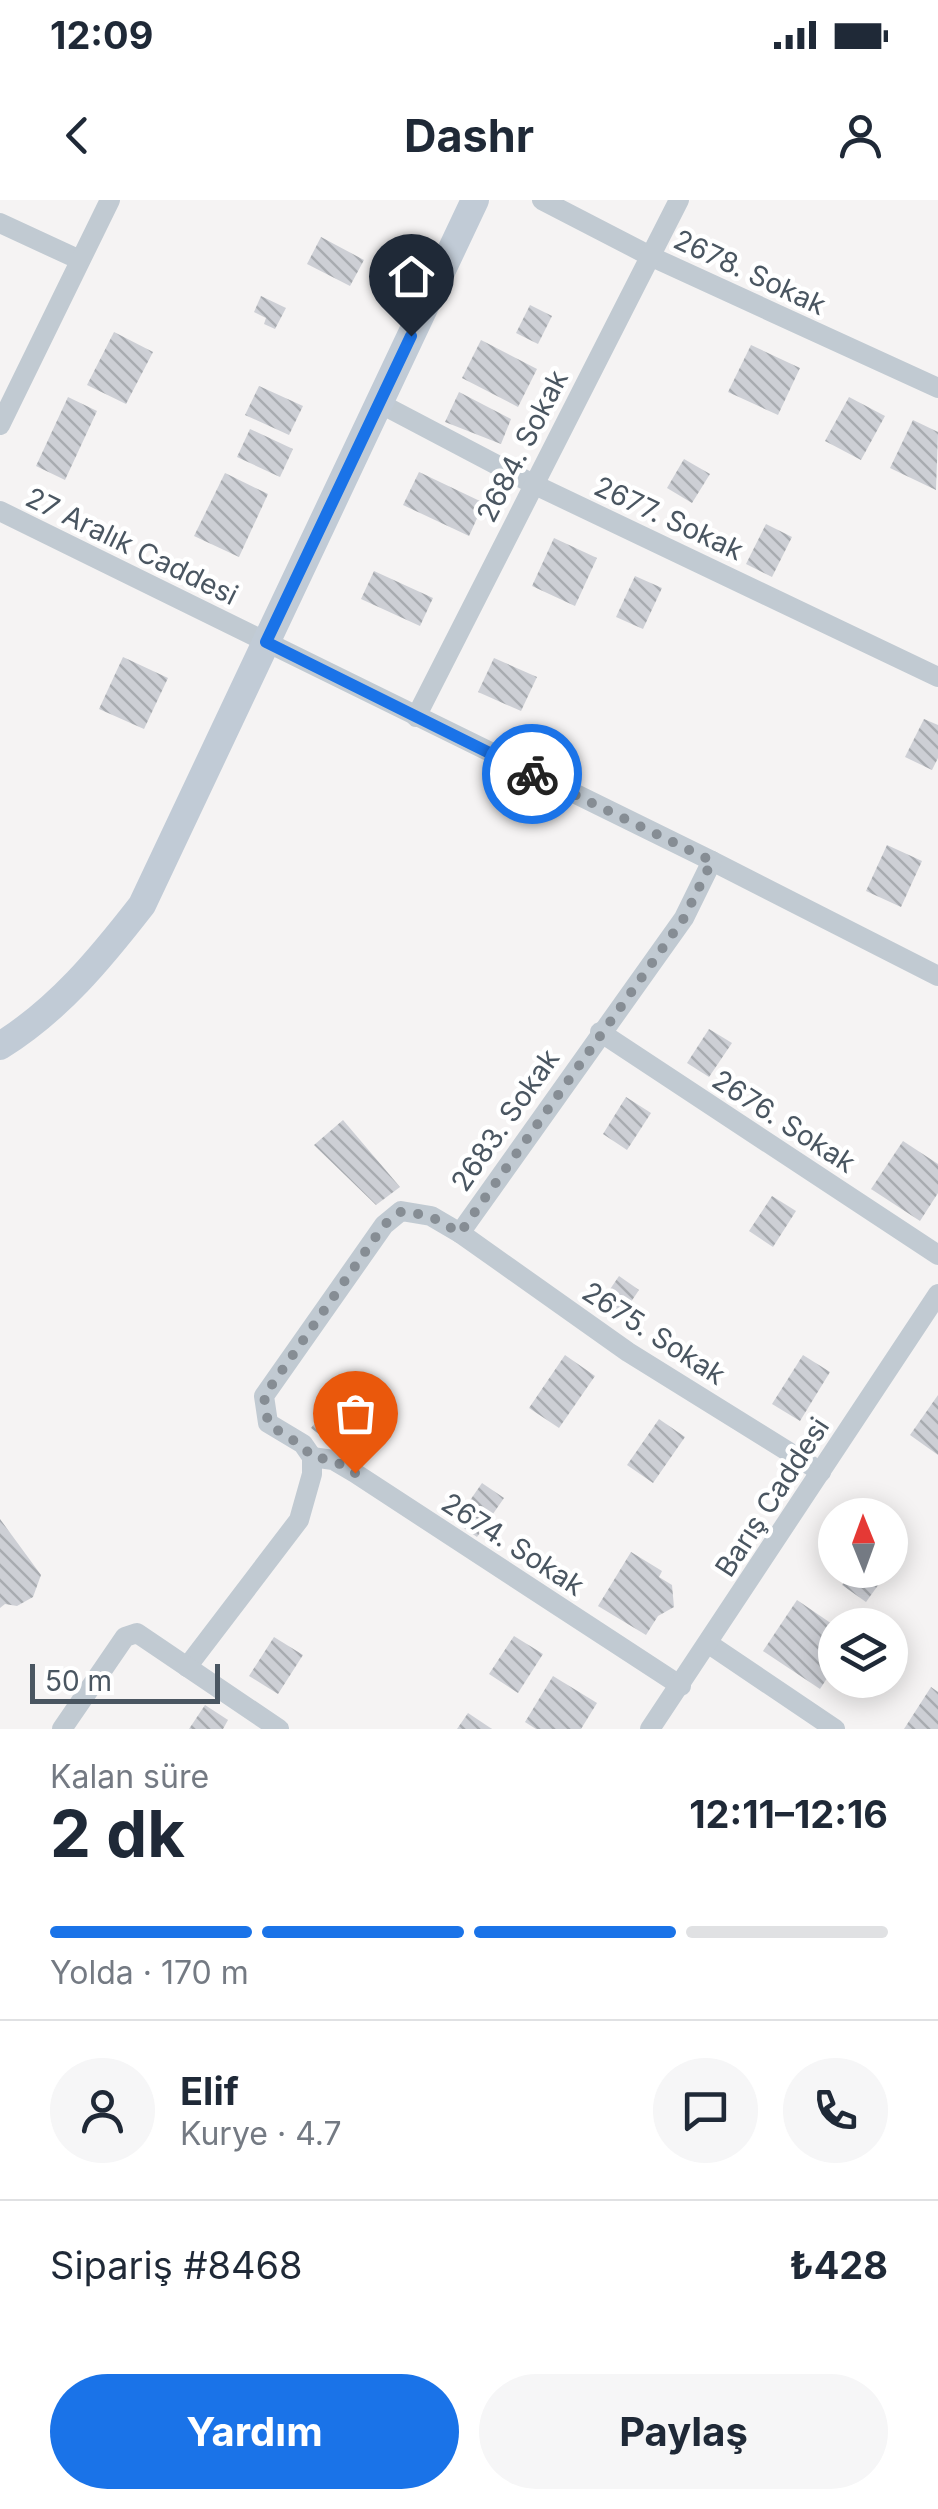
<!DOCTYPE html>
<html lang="tr">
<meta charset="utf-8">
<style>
:root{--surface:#fff;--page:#f6f6f7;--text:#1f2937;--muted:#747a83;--line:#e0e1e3;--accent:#1a73e8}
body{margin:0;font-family:Inter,sans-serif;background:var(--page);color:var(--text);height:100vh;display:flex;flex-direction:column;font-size:38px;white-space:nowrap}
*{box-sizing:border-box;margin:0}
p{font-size:32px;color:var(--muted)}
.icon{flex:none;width:55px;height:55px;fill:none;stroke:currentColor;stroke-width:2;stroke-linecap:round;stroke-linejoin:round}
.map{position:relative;height:1529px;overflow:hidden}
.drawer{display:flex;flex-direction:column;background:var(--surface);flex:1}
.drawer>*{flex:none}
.needle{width:65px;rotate:359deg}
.controls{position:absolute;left:818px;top:1298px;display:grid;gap:20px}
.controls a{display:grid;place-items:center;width:90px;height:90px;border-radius:50%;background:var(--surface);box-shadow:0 5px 25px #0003;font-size:50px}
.scale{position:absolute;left:30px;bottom:25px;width:190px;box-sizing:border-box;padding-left:10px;border:5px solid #4a5661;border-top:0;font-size:28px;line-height:35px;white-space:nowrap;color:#4a5661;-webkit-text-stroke:8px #fff;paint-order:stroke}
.pin{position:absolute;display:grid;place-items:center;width:85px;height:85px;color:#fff;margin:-102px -42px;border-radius:50% 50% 50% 0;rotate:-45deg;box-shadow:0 0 10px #0007}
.pin .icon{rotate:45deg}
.courier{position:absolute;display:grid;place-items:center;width:100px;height:100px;margin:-50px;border:8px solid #1a73e8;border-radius:50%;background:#fff;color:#222;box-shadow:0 2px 12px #0007}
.summary em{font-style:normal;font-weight:700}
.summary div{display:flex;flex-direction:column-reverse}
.summary{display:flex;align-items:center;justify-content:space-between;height:170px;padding:0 50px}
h1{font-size:65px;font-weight:700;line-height:75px}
.bar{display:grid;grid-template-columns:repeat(4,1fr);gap:15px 10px;align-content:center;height:120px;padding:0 50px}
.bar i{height:12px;border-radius:8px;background:var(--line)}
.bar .current{background:var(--accent)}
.bar p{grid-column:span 4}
.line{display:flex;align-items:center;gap:25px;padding:0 50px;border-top:2px solid var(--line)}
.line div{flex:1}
.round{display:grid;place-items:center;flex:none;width:105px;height:105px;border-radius:52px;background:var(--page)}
.action{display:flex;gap:20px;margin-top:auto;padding:20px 50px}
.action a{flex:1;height:115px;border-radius:60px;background:var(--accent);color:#fff;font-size:40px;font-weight:700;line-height:115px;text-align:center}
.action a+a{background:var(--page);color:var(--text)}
.status{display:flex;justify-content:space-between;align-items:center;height:70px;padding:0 50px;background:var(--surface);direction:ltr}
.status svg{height:28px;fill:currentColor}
header{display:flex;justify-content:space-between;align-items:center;height:130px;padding:0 50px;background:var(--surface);font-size:45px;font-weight:700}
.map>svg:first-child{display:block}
.building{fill:url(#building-back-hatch)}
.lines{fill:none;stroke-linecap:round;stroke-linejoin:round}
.street{stroke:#c1cad2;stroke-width:20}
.secondary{stroke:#c1cbd6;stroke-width:28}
.done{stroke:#868d94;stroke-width:10;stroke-dasharray:0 18}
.route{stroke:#1a73e8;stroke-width:12}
.labels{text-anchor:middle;stroke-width:9;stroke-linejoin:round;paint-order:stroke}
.street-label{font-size:28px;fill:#4a5661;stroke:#fff}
</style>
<div class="status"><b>12:09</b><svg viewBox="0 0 49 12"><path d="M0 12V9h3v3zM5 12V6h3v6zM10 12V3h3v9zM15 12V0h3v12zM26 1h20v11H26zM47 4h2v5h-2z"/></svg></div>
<header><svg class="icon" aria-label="back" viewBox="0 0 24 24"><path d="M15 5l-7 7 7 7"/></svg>Dashr<svg class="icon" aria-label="person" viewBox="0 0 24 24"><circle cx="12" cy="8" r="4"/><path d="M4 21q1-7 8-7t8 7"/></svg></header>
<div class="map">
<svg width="938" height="1529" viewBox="0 0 938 1529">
<defs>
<pattern id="building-back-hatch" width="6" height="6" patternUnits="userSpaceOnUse" patternTransform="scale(2.5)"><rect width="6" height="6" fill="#cdcfd5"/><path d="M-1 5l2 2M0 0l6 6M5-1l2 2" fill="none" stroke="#a8abb0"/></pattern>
</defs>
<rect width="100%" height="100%" fill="#f5f3f3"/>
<!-- building -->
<g class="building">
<path d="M 321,37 L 364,60 L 350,86 L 307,64 Z"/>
<path d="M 261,96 L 286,108 L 275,129 L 264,124 L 266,118 L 254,112 Z"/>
<path d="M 530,105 L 552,116 L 538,144 L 516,133 Z"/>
<path d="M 114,132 L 153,152 L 126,204 L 87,185 Z"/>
<path d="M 481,140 L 537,169 L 518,207 L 462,178 Z"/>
<path d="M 751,145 L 800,168 L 778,215 L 728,192 Z"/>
<path d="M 259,186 L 303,206 L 289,235 L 245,215 Z"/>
<path d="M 459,192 L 511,219 L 501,244 L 445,222 Z"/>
<path d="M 68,197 L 97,211 L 65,280 L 36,266 Z"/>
<path d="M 849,197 L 885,216 L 861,260 L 825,241 Z"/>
<path d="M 913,220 L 938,232 L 936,290 L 890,268 Z"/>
<path d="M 250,229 L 293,249 L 280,277 L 237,257 Z"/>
<path d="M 684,259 L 710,274 L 692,303 L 667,288 Z"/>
<path d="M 419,272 L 484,303 L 469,336 L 403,305 Z"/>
<path d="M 225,273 L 268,294 L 239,357 L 194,336 Z"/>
<path d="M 766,324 L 792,337 L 772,377 L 746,364 Z"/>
<path d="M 554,338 L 597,358 L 575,406 L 532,386 Z"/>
<path d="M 374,371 L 433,398 L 420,426 L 361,399 Z"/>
<path d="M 635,376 L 662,388 L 643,429 L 616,417 Z"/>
<path d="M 123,457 L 168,478 L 144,529 L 99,509 Z"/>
<path d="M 494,458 L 537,477 L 521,511 L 478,492 Z"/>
<path d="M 924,519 L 938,525 L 938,558 L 932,570 L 905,557 Z"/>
<path d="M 887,645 L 922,661 L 901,707 L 866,691 Z"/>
<path d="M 709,829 L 732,843 L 709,877 L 687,863 Z"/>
<path d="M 626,897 L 651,913 L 627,950 L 603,934 Z"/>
<path d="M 343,920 L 400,987 L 376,1005 L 314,945 Z"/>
<path d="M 903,941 L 938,964 L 938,993 L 920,1021 L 871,989 Z"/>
<path d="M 772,996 L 796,1011 L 773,1047 L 749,1031 Z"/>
<path d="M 619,1076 L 639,1090 L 620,1118 L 600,1104 Z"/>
<path d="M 565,1155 L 595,1176 L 559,1228 L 529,1208 Z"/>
<path d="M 803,1155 L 830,1172 L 800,1221 L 772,1204 Z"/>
<path d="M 339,1194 L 361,1213 L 334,1246 L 311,1228 Z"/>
<path d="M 938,1195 L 938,1255 L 910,1235 Z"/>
<path d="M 659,1219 L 685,1237 L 653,1283 L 627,1265 Z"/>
<path d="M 482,1283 L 504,1298 L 477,1337 L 455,1322 Z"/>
<path d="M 0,1319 L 41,1375 L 33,1397 L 17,1406 L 5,1404 L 0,1408 Z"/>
<path d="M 631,1352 L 662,1371 L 659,1377 L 672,1385 L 674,1407 L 658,1416 L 646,1435 L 598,1406 Z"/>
<path d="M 853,1370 L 889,1370 L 866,1402 L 842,1385 Z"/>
<path d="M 797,1400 L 835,1426 L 835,1466 L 820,1489 L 763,1451 Z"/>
<path d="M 514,1436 L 543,1454 L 518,1493 L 489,1474 Z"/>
<path d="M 274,1437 L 303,1455 L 278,1494 L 249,1476 Z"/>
<path d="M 553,1476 L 597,1503 L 581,1529 L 536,1529 L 525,1522 Z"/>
<path d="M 931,1487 L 938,1492 L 938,1529 L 904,1529 Z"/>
<path d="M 205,1505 L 228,1520 L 223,1529 L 189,1529 Z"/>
<path d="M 468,1513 L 492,1529 L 457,1529 Z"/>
</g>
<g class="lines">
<!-- street -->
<g class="street">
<path d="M 542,0 L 652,57 L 938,188"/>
<path d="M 0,23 L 80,60"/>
<path d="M 379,203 L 533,284 L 938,477"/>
<path d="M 0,225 L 110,0"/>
<path d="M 0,311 L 712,661 L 938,776"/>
<path d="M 416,517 L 679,0"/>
<path d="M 600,832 L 938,1055"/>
<path d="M 460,1033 L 684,718 L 712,661"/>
<path d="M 312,1257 L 333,1260 L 355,1273 L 681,1486"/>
<path d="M 709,1444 L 835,1529"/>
<path d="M 187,1467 L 299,1320 L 312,1274 L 312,1257 L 303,1244 L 268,1223 L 264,1196 L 384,1025 L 401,1011 L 431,1016 L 460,1033 L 628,1152 L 821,1272"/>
<path d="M 62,1529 L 125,1437 L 137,1433 L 279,1529"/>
<path d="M 650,1529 L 938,1094"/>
</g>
<!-- secondary -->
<path class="secondary" d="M 0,846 C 59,809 100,759 142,705 L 475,0"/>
</g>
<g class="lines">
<!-- done -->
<path class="done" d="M 355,1273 L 333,1260 L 312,1257 C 300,1241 283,1236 268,1223 L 264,1196 L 384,1025 L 402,1011 L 430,1016 L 460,1033 L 684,718 L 712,661 L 532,574"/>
<!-- route -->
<path class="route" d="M 411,136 L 266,442 L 532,574"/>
</g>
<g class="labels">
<!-- street labels -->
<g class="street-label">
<text transform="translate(750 72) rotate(25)" y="10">2678. Sokak</text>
<text transform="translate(522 246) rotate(-63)" y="10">2684. Sokak</text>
<text transform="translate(669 318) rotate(25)" y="10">2677. Sokak</text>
<text transform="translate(132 346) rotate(26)" y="10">27 Aralık Caddesi</text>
<text transform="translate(505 920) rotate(-55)" y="10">2683. Sokak</text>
<text transform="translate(784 921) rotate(33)" y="10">2676. Sokak</text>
<text transform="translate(654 1133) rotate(33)" y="10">2675. Sokak</text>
<text transform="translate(772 1297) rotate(-57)" y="10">Barış Caddesi</text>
<text transform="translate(513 1344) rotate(33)" y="10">2674. Sokak</text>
</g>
</g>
</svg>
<div class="controls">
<a><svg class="needle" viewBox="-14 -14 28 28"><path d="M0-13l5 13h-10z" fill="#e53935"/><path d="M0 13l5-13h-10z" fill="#747a83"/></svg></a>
<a><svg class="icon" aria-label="layers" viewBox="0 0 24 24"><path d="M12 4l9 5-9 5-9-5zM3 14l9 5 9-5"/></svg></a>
</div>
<div class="scale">50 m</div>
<div class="pin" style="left:355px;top:1273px;background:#ea580c"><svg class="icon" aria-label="bag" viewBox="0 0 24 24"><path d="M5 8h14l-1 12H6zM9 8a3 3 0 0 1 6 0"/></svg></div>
<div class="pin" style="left:411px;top:136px;background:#1f2937"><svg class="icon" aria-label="home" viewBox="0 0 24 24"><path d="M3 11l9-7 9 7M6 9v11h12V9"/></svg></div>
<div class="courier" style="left:532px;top:574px"><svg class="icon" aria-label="bike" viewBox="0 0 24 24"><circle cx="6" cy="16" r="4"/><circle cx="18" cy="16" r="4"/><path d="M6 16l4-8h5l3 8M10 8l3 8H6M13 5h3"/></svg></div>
</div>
<section class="drawer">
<div class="summary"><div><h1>2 dk</h1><p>Kalan süre</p></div><em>12:11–12:16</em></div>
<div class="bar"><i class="current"></i><i class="current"></i><i class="current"></i><i></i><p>Yolda · 170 m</p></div>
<div class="line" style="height:180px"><a class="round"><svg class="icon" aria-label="person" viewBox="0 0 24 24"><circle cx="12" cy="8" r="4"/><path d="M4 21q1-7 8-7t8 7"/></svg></a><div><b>Elif</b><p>Kurye · 4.7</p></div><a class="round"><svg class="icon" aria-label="chat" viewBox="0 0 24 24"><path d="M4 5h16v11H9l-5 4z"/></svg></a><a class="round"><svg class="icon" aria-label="phone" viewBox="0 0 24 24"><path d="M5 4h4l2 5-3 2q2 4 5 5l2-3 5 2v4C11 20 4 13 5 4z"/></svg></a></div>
<div class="line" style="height:130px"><div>Sipariş #8468</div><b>₺428</b></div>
<div class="action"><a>Yardım</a><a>Paylaş</a></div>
</section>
